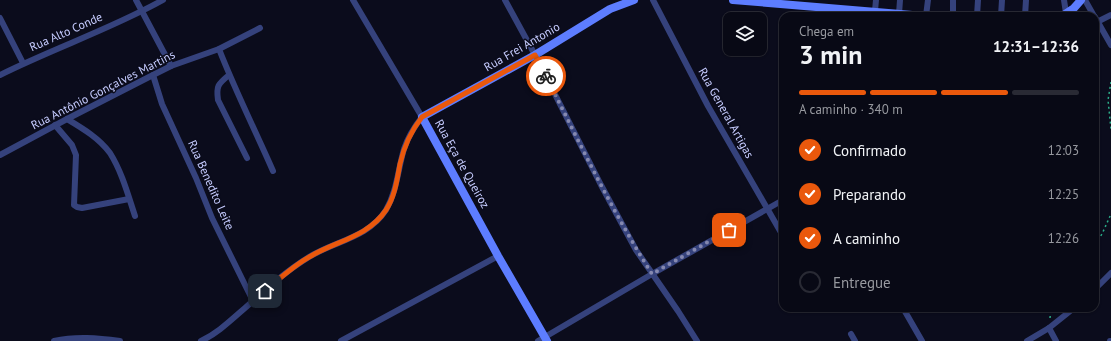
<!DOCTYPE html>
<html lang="pt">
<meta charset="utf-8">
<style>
:root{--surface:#080915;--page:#11121e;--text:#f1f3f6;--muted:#989aa0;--line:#292a34;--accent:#ea580c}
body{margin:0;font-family:"PT Sans",sans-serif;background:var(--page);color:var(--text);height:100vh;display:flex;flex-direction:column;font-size:15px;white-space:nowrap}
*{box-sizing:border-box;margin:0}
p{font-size:13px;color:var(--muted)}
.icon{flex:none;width:22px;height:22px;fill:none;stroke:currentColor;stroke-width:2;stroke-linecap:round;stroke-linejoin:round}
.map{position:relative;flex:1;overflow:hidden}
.sheet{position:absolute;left:779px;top:12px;width:320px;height:300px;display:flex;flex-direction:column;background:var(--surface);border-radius:12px;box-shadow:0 1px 3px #0004,0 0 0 1px var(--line)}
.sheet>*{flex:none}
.tools{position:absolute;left:723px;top:12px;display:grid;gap:8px}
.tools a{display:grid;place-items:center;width:44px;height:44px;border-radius:8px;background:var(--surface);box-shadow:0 1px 3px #0004,0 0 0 1px var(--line);font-size:20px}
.pin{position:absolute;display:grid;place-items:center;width:34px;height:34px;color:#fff;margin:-17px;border-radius:8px;box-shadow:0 2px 6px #0006}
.courier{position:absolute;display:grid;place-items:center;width:40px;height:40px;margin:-20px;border:3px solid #ea580c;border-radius:50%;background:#fff;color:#222;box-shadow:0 1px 5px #0007}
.headline em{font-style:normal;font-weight:600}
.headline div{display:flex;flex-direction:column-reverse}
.headline{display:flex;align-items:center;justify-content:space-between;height:68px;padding:0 20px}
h1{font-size:26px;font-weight:600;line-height:30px}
.bar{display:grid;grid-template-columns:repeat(4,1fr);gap:6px 4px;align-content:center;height:48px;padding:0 20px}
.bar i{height:5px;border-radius:3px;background:var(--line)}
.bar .selected{background:var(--accent)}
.bar p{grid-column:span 4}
ol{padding:0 20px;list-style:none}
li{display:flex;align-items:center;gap:12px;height:44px}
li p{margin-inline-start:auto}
li .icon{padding:4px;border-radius:50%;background:var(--accent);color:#fff;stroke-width:4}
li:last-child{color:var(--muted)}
li i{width:22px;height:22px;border:2px solid var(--line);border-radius:50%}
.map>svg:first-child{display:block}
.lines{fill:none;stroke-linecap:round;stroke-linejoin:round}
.path{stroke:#2bae8a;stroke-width:1.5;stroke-dasharray:2 3;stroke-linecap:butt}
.street{stroke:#35427c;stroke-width:6}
.secondary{stroke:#5d7dff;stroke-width:8}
.done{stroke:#8589b0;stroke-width:4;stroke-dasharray:0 7.2}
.route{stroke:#ea580c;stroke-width:5}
.labels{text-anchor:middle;stroke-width:3;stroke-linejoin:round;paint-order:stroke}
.street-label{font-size:12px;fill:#c6ccff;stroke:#0b0c1c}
</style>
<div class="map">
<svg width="1111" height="341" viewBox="0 0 1111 341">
<rect width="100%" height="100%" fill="#0b0c1c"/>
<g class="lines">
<!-- path -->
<g class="path">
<path d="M 1111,82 L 1108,100 L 1111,129"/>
<path d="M 1095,244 L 1102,234 L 1111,214"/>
<path d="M 1050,318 L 1051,308"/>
</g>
<!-- street -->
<g class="street">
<path d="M 136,0 L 171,66"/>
<path d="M 505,0 L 535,55 L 601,185 L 636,250 L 678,311 L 697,341"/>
<path d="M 653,0 L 708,106 L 783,236"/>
<path d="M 876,0 L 875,11 L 877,15"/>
<path d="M 1064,0 L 1066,13"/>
<path d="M 1085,0 L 1094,16"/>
<path d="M 899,14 L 900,0"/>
<path d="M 926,16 L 928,0"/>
<path d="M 953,16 L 953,0"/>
<path d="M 977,16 L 978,0"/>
<path d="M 1001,16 L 1002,0"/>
<path d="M 1025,16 L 1026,0"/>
<path d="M 1095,17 L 1111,45"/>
<path d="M 0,18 L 23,63"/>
<path d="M 1095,23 L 1111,15"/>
<path d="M 219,49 C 235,90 255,130 273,171"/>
<path d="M 0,75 C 54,48 111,29 163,0"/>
<path d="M 153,75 L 162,104 L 196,178 L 212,218 L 253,301"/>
<path d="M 229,75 C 218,84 216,86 218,100 L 247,158"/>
<path d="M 67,119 C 82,128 99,138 110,153 C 122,172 128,195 135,216"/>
<path d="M 55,125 L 72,145 L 76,155 L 74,205 L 77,207 L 82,208 L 129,199"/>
<path d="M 0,155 L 67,119 L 153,75 L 171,66 L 219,49 L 260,28"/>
<path d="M 1095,289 L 1111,273"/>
<path d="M 903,308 L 922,341"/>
<path d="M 1049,328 L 1056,341"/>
<path d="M 851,334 L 855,341"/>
<path d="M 54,341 C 76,336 98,338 120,341"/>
<path d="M 201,341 C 218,333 231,320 245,308 C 265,290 286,271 309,257 C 335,241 368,238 386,210 C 397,191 398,169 404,149 C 408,137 414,127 422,117 L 353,0"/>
<path d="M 341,341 L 498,256"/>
<path d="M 538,341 L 652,274 L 783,200"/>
<path d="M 1027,341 L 1049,328 L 1074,308"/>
<path d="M 1110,341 L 1111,341"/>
</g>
<!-- secondary -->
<g class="secondary">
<path d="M 733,0 L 924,16"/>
<path d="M 1062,16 L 1074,8 L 1081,0"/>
<path d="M 547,341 L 498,256 L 422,117 L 535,55 L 610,9 L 634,0"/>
</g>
</g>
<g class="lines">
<!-- done -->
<path class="done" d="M 546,76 C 579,142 612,211 652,274 L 729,230"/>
<!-- route -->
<path class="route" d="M 265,291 C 279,279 294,265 311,256 C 336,241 368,237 386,210 C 395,196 397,180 400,164 C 404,146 411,131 422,117 L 535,55 L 546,76"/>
</g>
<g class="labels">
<!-- street labels -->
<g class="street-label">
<text transform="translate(66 32) rotate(-24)" y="4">Rua Alto Conde</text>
<text transform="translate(522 47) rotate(-30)" y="4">Rua Frei Antonio</text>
<text transform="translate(103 90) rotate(-27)" y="4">Rua Antônio Gonçalves Martins</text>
<text transform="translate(726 113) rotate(61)" y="4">Rua General Artigas</text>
<text transform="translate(462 164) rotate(61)" y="4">Rua Eça de Queiroz</text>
<text transform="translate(211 185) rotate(66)" y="4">Rua Benedito Leite</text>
</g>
</g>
</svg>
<div class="tools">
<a><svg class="icon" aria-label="layers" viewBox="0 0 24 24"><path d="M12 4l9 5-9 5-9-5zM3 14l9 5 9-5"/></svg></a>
</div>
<div class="pin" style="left:729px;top:230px;background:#ea580c"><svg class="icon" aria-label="bag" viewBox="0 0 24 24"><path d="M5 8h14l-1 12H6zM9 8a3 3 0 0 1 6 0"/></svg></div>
<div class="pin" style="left:265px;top:291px;background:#1f2937"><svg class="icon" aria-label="home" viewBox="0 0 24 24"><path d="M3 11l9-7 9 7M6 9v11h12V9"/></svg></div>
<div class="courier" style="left:546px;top:76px"><svg class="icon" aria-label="bike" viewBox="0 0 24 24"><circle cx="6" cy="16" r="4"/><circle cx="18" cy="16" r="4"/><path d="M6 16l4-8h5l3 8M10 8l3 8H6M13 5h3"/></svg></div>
<section class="sheet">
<div class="headline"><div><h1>3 min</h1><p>Chega em</p></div><em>12:31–12:36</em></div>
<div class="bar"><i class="selected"></i><i class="selected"></i><i class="selected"></i><i></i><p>A caminho · 340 m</p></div>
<ol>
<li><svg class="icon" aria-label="check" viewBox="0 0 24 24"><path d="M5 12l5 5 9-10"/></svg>Confirmado<p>12:03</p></li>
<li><svg class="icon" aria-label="check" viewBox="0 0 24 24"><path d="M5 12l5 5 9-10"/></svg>Preparando<p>12:25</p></li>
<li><svg class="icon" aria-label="check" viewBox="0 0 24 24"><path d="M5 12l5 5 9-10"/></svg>A caminho<p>12:26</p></li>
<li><i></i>Entregue</li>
</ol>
</section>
</div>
